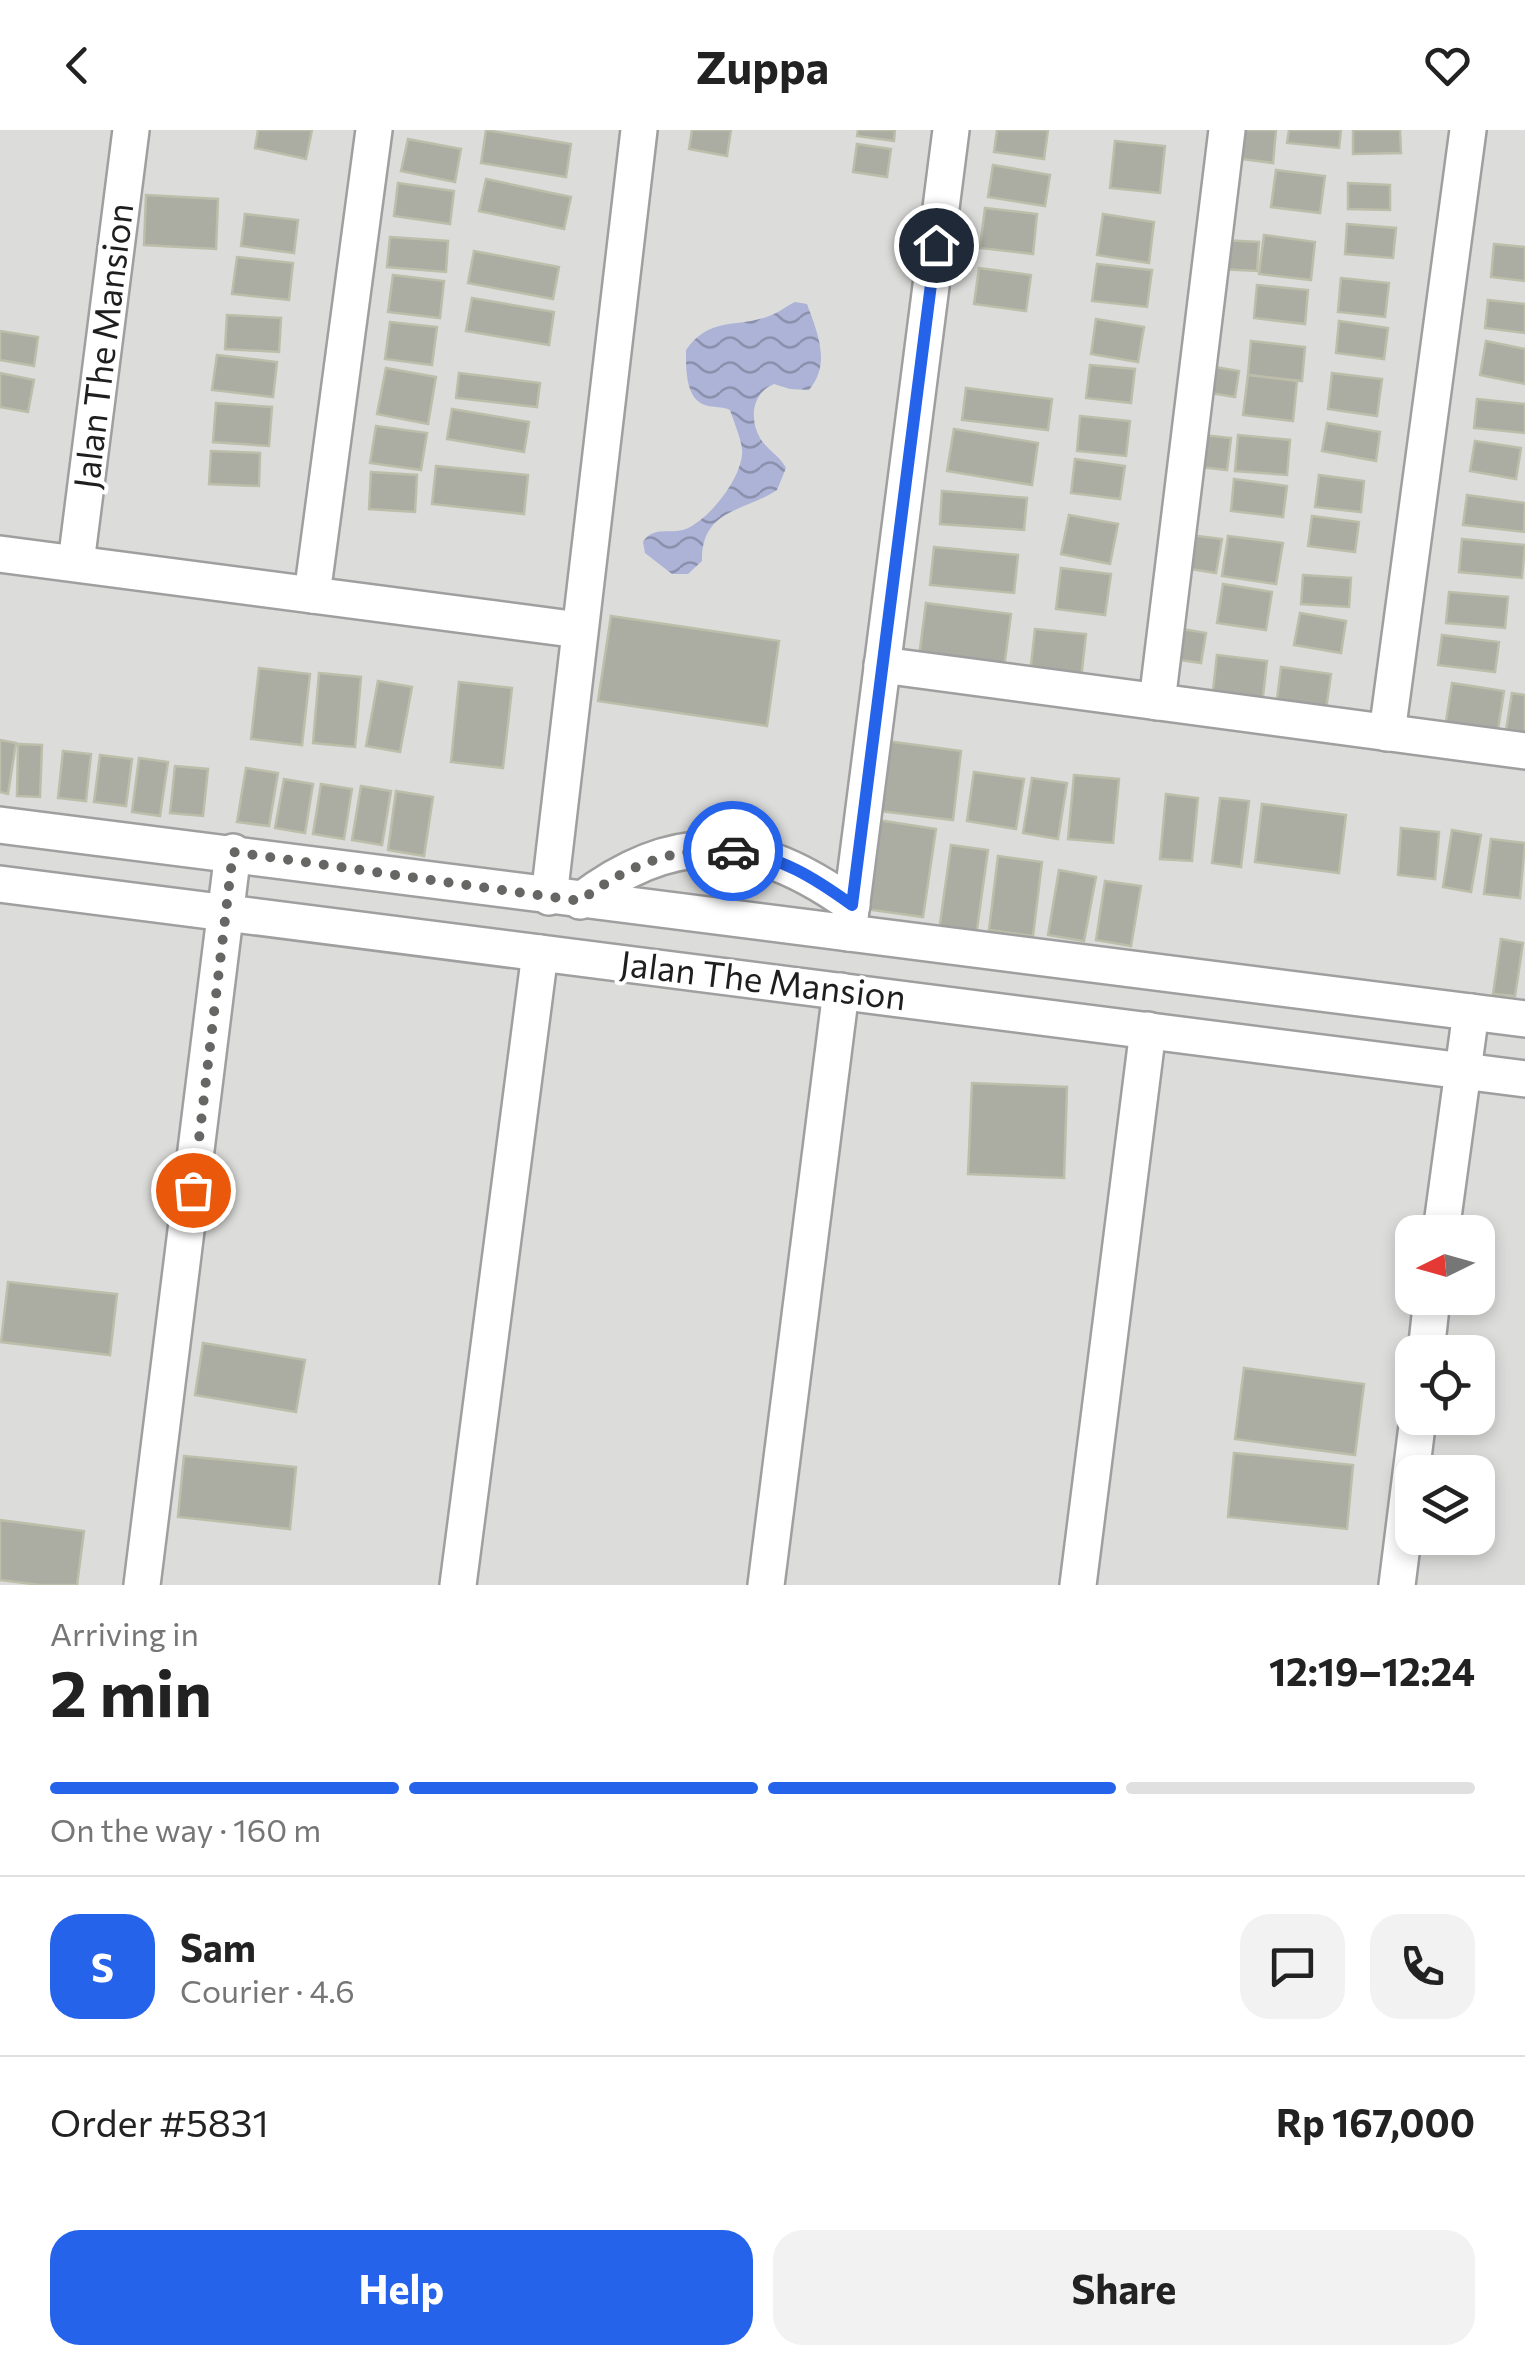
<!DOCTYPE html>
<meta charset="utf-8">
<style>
:root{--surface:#fff;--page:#f2f2f2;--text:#222;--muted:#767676;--line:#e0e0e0;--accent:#2563eb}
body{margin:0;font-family:Commissioner,sans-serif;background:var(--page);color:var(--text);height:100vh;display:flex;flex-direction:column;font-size:38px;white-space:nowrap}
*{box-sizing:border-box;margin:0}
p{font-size:32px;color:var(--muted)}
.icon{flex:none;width:55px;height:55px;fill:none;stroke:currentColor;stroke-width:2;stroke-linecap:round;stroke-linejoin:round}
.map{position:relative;height:1455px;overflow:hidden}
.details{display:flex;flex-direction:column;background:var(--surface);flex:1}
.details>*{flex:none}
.needle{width:65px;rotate:265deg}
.buttons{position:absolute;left:1395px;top:1085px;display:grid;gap:20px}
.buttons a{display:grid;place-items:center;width:100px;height:100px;border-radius:20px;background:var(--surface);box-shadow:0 5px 15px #0003;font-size:50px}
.pin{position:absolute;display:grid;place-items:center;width:85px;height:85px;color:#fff;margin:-42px;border:5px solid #fff;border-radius:50%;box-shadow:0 2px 10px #0007}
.courier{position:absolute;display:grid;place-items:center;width:100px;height:100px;margin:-50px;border:8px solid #2563eb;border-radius:50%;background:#fff;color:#222;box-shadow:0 2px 12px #0007}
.head em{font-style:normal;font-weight:700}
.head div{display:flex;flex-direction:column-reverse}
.head{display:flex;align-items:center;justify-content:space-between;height:170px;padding:0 50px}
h1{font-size:65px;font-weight:700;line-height:75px}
.bar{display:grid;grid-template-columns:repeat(4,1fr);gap:15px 10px;align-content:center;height:120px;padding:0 50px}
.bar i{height:12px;border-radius:8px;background:var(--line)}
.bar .on{background:var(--accent)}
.bar p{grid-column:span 4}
.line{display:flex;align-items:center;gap:25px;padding:0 50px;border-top:2px solid var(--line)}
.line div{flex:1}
.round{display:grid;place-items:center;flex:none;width:105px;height:105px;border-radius:30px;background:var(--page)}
.button{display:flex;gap:20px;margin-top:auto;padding:20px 50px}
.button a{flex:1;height:115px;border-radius:30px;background:var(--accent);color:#fff;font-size:40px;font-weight:700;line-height:115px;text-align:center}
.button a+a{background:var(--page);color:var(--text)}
header{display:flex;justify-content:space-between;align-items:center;height:130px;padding:0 50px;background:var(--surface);font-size:45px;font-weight:700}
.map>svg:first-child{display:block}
.residential{fill:#dcdcdb;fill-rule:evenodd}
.water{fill:url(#water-waves)}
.building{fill:#abaca2;stroke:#bdbeaa;stroke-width:2.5}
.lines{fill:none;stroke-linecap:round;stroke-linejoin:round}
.street-casing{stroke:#9f9f9f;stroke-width:40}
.street{stroke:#fff;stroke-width:35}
.done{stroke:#666764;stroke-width:10;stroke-dasharray:0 18}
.route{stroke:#2563eb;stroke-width:12}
.labels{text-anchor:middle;stroke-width:8;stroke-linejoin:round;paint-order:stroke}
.street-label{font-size:35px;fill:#1e1e1e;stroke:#fff}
</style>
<header><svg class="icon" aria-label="back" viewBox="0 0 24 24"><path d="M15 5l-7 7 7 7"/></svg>Zuppa<svg class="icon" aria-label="heart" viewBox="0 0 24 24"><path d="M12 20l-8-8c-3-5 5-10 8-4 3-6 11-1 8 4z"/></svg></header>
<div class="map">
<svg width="1525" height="1455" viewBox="0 0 1525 1455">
<defs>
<pattern id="water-waves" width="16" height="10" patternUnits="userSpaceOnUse" patternTransform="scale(2.5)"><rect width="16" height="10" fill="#acb3d6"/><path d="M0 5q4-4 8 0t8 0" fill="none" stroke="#8b91ad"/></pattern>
</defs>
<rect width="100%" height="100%" fill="#eceee6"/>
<!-- residential -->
<path class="residential" d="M 0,0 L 1525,0 L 1525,1455 L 0,1455 ZM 1412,1102 L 1478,1102 L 1478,1168 L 1412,1168 ZM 1412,1222 L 1478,1222 L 1478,1288 L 1412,1288 ZM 1412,1342 L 1478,1342 L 1478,1408 L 1412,1408 Z"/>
<!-- water -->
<path class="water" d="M 795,172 L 807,174 C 818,204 831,234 809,260 L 790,259 L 774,254 C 752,263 749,288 760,308 C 767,320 779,325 786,338 L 777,360 C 744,382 701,379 702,431 L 688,444 L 672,444 L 645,423 L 643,412 C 654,395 669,405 686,399 C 710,389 745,345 742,318 C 740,306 734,292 730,280 C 722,276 714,278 705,275 C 685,268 686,238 686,220 C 712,184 739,200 774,184 C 781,181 788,175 795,172 Z"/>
<!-- building -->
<g class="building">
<path d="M 258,0 L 312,0 L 306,29 L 255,18 Z"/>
<path d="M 486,0 L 571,14 L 566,47 L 481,33 Z"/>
<path d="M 692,0 L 731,0 L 727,26 L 689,19 Z"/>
<path d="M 858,0 L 895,0 L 894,11 L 857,6 Z"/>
<path d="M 997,0 L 1048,0 L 1044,29 L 994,22 Z"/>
<path d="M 1238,0 L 1276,0 L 1273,33 L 1234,28 Z"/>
<path d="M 1289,0 L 1341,0 L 1339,18 L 1287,13 Z"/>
<path d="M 1353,0 L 1400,0 L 1401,23 L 1353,24 Z"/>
<path d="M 408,9 L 461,19 L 455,52 L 401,41 Z"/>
<path d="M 1115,11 L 1165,16 L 1160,63 L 1110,58 Z"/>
<path d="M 857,14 L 891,19 L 887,47 L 853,42 Z"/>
<path d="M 993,35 L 1050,45 L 1045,76 L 988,67 Z"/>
<path d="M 1276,40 L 1325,46 L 1320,83 L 1271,77 Z"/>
<path d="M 486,49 L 571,67 L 564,99 L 479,81 Z"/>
<path d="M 398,53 L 454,61 L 450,94 L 394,86 Z"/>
<path d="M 1348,53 L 1390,55 L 1390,80 L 1348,79 Z"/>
<path d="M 146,65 L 218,69 L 216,119 L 144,115 Z"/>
<path d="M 985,78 L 1037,84 L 1033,124 L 980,118 Z"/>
<path d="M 245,84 L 298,90 L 294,123 L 241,116 Z"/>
<path d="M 1103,84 L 1154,92 L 1149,133 L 1097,125 Z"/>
<path d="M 1347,94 L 1396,98 L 1393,128 L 1345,124 Z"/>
<path d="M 1264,105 L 1315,112 L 1311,150 L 1259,144 Z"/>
<path d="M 390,107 L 448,111 L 446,142 L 387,137 Z"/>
<path d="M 1221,110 L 1259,112 L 1257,141 L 1219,139 Z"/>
<path d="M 1494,114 L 1525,117 L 1525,151 L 1491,147 Z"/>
<path d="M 474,121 L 559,137 L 553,169 L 468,153 Z"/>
<path d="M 237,127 L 293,133 L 289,170 L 232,164 Z"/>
<path d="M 1097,134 L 1152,140 L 1147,177 L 1092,171 Z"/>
<path d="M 979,138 L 1031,145 L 1026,181 L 974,174 Z"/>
<path d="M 393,145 L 444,151 L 440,188 L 388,182 Z"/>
<path d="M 1341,148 L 1389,153 L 1385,187 L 1338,182 Z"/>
<path d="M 1257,155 L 1308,160 L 1305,194 L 1254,188 Z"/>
<path d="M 472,168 L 554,182 L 549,215 L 466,201 Z"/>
<path d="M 1488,170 L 1525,174 L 1525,203 L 1485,198 Z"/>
<path d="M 227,185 L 281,188 L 279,222 L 225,219 Z"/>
<path d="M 1096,189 L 1144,197 L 1138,232 L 1091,224 Z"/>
<path d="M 1339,191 L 1388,198 L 1384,229 L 1336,223 Z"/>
<path d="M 390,192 L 437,197 L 432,235 L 385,229 Z"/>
<path d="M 0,201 L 38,207 L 34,236 L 0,230 Z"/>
<path d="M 1251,211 L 1305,217 L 1302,251 L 1248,245 Z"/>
<path d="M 1486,211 L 1525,219 L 1525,254 L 1480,245 Z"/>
<path d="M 217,225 L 277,232 L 273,267 L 212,260 Z"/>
<path d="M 1090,235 L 1135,239 L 1131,273 L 1086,268 Z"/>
<path d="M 1209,236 L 1239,241 L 1235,267 L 1204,262 Z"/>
<path d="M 386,238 L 436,247 L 428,294 L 377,284 Z"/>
<path d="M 0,243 L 34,250 L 28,282 L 0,277 Z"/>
<path d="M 459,243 L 540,253 L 537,277 L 456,268 Z"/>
<path d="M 1332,243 L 1382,249 L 1377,286 L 1328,279 Z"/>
<path d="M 1248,245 L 1297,251 L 1293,291 L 1243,285 Z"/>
<path d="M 966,258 L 1052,269 L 1048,300 L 962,290 Z"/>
<path d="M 1477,269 L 1525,274 L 1525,303 L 1474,298 Z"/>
<path d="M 216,273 L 272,277 L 269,316 L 213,312 Z"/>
<path d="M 452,279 L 529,292 L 524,322 L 447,309 Z"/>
<path d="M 1080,286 L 1130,291 L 1126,326 L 1077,321 Z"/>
<path d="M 1327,293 L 1380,302 L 1376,331 L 1322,321 Z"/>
<path d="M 376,296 L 427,303 L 421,340 L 370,333 Z"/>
<path d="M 954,299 L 1038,313 L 1032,355 L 947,341 Z"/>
<path d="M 1194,304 L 1231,308 L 1227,340 L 1191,336 Z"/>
<path d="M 1238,305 L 1290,310 L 1287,345 L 1235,341 Z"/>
<path d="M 1475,311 L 1521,318 L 1516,349 L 1470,341 Z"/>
<path d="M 211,321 L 260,323 L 259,356 L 209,354 Z"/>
<path d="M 1075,329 L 1125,336 L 1120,369 L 1071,363 Z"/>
<path d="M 436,336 L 528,345 L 524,384 L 432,374 Z"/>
<path d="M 371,342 L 417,345 L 415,382 L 369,379 Z"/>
<path d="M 1319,345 L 1364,351 L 1361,382 L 1315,377 Z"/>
<path d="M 1234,349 L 1287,356 L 1283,387 L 1231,381 Z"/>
<path d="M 942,361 L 1027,368 L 1024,400 L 940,394 Z"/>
<path d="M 1467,365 L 1525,373 L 1524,402 L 1463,395 Z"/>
<path d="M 1069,385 L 1118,394 L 1110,434 L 1061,424 Z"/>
<path d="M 1312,386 L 1359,392 L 1355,422 L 1308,416 Z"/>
<path d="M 1182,404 L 1222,409 L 1216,443 L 1178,437 Z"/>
<path d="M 1228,406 L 1283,413 L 1276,454 L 1222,446 Z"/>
<path d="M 1462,409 L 1525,415 L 1522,448 L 1459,442 Z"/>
<path d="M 934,417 L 1018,425 L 1014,463 L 930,455 Z"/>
<path d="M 1061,438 L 1111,444 L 1105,485 L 1056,479 Z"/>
<path d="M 1303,445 L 1351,448 L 1349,477 L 1301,474 Z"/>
<path d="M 1223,454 L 1272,462 L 1266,500 L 1217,493 Z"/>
<path d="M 1449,462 L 1508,467 L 1505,498 L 1446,493 Z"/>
<path d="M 926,473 L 1011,484 L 1004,538 L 919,527 Z"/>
<path d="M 1300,483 L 1346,491 L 1341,523 L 1294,515 Z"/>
<path d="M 611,486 L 779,511 L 767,596 L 598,571 Z"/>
<path d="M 1171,497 L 1206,503 L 1201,533 L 1166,528 Z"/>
<path d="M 1035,499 L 1086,504 L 1080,558 L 1029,553 Z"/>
<path d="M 1442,505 L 1499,512 L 1495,542 L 1438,535 Z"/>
<path d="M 1217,525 L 1267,531 L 1262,575 L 1212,570 Z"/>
<path d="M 1281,537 L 1331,544 L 1325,586 L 1276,578 Z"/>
<path d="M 259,538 L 310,544 L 302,615 L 251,609 Z"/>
<path d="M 319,543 L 361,547 L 355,617 L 313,613 Z"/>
<path d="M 378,551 L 412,557 L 400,622 L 366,616 Z"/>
<path d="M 459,552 L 512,558 L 503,638 L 451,632 Z"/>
<path d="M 1452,553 L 1504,561 L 1497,606 L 1445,598 Z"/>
<path d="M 1512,563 L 1525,565 L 1525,616 L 1504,613 Z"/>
<path d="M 0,610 L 16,613 L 8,664 L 0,662 Z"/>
<path d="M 887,611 L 961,621 L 953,690 L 879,681 Z"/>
<path d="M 18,614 L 42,615 L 40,667 L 17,666 Z"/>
<path d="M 63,621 L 91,624 L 86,671 L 58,668 Z"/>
<path d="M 100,625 L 132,629 L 126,676 L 94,672 Z"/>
<path d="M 139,628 L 168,632 L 160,686 L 132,682 Z"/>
<path d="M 175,636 L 208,639 L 203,686 L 170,683 Z"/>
<path d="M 246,638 L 278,643 L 269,696 L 237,692 Z"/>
<path d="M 974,642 L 1024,649 L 1016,699 L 967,691 Z"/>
<path d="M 1074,645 L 1119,649 L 1113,713 L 1068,709 Z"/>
<path d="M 1032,648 L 1067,653 L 1058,709 L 1023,703 Z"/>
<path d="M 284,649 L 313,654 L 305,703 L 275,698 Z"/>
<path d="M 321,654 L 352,659 L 344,709 L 313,704 Z"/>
<path d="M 361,656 L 391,661 L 382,715 L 352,710 Z"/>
<path d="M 396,661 L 433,667 L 424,726 L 388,720 Z"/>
<path d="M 1166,664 L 1198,668 L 1192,731 L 1160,729 Z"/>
<path d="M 1220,668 L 1249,671 L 1241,737 L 1212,733 Z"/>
<path d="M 1262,674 L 1346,685 L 1339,743 L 1255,732 Z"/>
<path d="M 878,690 L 936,699 L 923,787 L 865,779 Z"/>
<path d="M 1401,698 L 1439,702 L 1435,749 L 1398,745 Z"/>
<path d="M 1452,700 L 1481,705 L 1471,762 L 1443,757 Z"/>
<path d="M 1491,709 L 1525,713 L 1520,768 L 1484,764 Z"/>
<path d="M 951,715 L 988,720 L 976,806 L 939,801 Z"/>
<path d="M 998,726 L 1042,732 L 1033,806 L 989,800 Z"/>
<path d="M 1059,740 L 1096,747 L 1084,811 L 1048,805 Z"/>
<path d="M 1105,751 L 1141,756 L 1131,816 L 1096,810 Z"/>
<path d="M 1501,809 L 1523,813 L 1515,866 L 1493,864 Z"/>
<path d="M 972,953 L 1067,957 L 1064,1048 L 968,1044 Z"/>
<path d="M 8,1152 L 117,1164 L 110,1225 L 1,1212 Z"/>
<path d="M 203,1213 L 305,1230 L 296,1282 L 195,1265 Z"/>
<path d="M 1244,1238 L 1364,1254 L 1355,1325 L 1235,1309 Z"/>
<path d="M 1234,1323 L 1353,1335 L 1347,1399 L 1228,1387 Z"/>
<path d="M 184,1326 L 296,1337 L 290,1399 L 178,1387 Z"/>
<path d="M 0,1390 L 84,1401 L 77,1455 L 40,1455 L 0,1450 Z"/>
</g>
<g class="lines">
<!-- street casing -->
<g class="street-casing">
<g id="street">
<path d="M 0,424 L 579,500"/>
<path d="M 76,433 L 131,0"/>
<path d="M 312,465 L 374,0"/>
<path d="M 882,535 L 1525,621"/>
<path d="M 1157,572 L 1227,0"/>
<path d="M 1387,603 L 1468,0"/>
<path d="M 0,695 L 1525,889"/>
<path d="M 0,754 L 1525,949"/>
<path d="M 549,767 L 639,0"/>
<path d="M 580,771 C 677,697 755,706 852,775"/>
<path d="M 848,803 L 951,0"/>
<path d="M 1441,1102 L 1471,882"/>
<path d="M 1426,1222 L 1432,1168"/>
<path d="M 142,1455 L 233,722"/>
<path d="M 458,1455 L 540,823"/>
<path d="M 766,1455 L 841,861"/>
<path d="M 1078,1455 L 1148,900"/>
<path d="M 1397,1455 L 1418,1288"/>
</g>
</g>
<!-- street -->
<use href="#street" class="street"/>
</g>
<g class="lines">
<!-- done -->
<path class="done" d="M 193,1060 L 233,722 L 580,771 C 627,736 673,716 733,721"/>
<!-- route -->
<path class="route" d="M 733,721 C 779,725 816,749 852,775 L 936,115"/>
</g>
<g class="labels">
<!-- street labels -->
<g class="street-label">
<text transform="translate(104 216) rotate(-83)" y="12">Jalan The Mansion</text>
<text transform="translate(763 851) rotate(7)" y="12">Jalan The Mansion</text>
</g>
</g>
</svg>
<div class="buttons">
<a><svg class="needle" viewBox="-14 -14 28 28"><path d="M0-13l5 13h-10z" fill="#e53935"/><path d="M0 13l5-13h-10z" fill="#767676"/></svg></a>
<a><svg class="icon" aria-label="locate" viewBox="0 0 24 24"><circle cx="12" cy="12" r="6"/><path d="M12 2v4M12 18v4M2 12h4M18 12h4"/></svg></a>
<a><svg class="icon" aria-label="layers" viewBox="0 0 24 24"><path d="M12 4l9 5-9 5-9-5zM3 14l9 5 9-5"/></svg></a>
</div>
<div class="pin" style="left:193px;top:1060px;background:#ea580c"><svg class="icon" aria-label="bag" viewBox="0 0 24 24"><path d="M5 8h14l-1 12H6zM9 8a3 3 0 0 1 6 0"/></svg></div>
<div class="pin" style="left:936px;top:115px;background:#1f2937"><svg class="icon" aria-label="home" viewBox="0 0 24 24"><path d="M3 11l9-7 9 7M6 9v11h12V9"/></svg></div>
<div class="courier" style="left:733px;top:721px"><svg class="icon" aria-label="car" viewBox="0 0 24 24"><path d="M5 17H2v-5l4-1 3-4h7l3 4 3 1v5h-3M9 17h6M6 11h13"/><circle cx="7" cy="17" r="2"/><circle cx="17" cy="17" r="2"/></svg></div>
</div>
<section class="details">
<div class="head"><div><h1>2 min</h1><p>Arriving in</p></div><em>12:19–12:24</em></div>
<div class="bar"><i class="on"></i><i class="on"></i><i class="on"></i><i></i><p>On the way · 160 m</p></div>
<div class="line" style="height:180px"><b class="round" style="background:var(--accent);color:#fff">S</b><div><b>Sam</b><p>Courier · 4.6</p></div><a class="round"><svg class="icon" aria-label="chat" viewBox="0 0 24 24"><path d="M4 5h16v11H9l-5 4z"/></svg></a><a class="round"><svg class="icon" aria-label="phone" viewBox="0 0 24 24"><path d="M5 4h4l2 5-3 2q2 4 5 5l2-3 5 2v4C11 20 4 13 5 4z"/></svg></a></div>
<div class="line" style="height:130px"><div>Order #5831</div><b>Rp 167,000</b></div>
<div class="button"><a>Help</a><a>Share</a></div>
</section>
